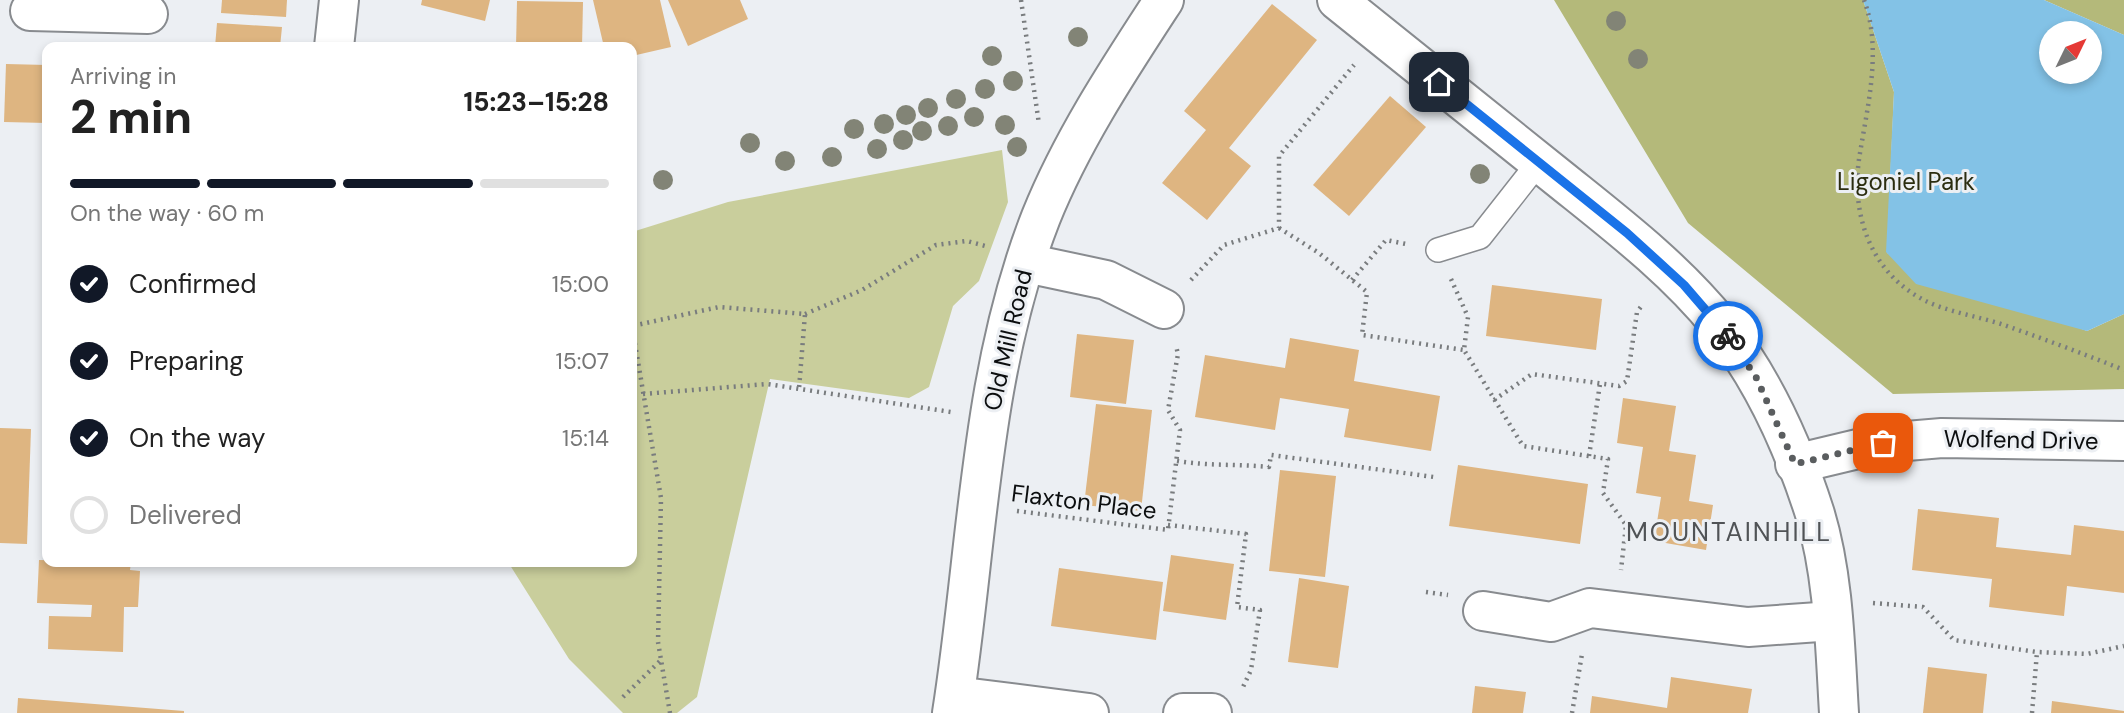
<!DOCTYPE html>
<meta charset="utf-8">
<style>
:root{--surface:#fff;--page:#f2f2f2;--text:#222;--muted:#767676;--line:#e0e0e0;--accent:#111827}
body{margin:0;font-family:"DM Sans",sans-serif;background:var(--page);color:var(--text);height:100vh;display:flex;flex-direction:column;font-size:26px;white-space:nowrap}
*{box-sizing:border-box;margin:0}
p{font-size:23px;color:var(--muted)}
.icon{flex:none;width:38px;height:38px;fill:none;stroke:currentColor;stroke-width:2;stroke-linecap:round;stroke-linejoin:round}
.map{position:relative;flex:1;overflow:hidden}
.drawer{position:absolute;left:42px;top:42px;width:595px;height:525px;display:flex;flex-direction:column;background:var(--surface);border-radius:14px;box-shadow:0 4px 10px #0003}
.drawer>*{flex:none}
.needle{width:46px;rotate:47deg}
.buttons{position:absolute;left:2039px;top:21px;display:grid;gap:14px}
.buttons a{display:grid;place-items:center;width:63px;height:63px;border-radius:50%;background:var(--surface);box-shadow:0 4px 10px #0003;font-size:35px}
.pin{position:absolute;display:grid;place-items:center;width:60px;height:60px;color:#fff;margin:-30px;border-radius:14px;box-shadow:0 4px 10px #0006}
.courier{position:absolute;display:grid;place-items:center;width:70px;height:70px;margin:-35px;border:5px solid #1a73e8;border-radius:50%;background:#fff;color:#222;box-shadow:0 2px 9px #0007}
.headline em{font-style:normal;font-weight:800}
.headline div{display:flex;flex-direction:column-reverse}
.headline{display:flex;align-items:center;justify-content:space-between;height:119px;padding:0 28px}
h1{font-size:46px;font-weight:800;line-height:52px}
.bar{display:grid;grid-template-columns:repeat(4,1fr);gap:10px 7px;align-content:center;height:84px;padding:0 28px}
.bar i{height:9px;border-radius:5px;background:var(--line)}
.bar .active{background:var(--accent)}
.bar p{grid-column:span 4}
ol{padding:0 28px;list-style:none}
li{display:flex;align-items:center;gap:21px;height:77px}
li p{margin-inline-start:auto}
li .icon{padding:7px;border-radius:50%;background:var(--accent);color:#fff;stroke-width:4}
li:last-child{color:var(--muted)}
li i{width:38px;height:38px;border:4px solid var(--line);border-radius:50%}
.map>svg:first-child{display:block}
.green{fill:#c9ce9c}
.forest{fill:#b4b97a}
.water{fill:#83c2e6;fill-rule:evenodd}
.building{fill:#deb581}
.lines{fill:none;stroke-linecap:round;stroke-linejoin:round}
.lane-casing{stroke:#888b8f;stroke-width:26}
.street-casing{stroke:#888b8f;stroke-width:42}
.path{stroke:#797c7e;stroke-width:4.5;stroke-dasharray:2 5;stroke-linecap:butt}
.lane{stroke:#fff;stroke-width:23}
.street{stroke:#fff;stroke-width:38}
.tree{fill:#828476}
.done{stroke:#5a5d5f;stroke-width:7;stroke-dasharray:0 12.6}
.route{stroke:#1a73e8;stroke-width:9}
.labels{text-anchor:middle;stroke-width:6;stroke-linejoin:round;paint-order:stroke}
.park-label{font-size:24px;fill:#2b2d10;stroke:#eceff3}
.street-label{font-size:24px;fill:#0c0e0f;stroke:#eceff3}
.neighbourhood-label{font-size:26px;letter-spacing:2px;fill:#505356;stroke:#eceff3}
</style>
<div class="map">
<svg width="2124" height="713" viewBox="0 0 2124 713">
<rect width="100%" height="100%" fill="#eceff3"/>
<!-- green -->
<path class="green" d="M 1002,150 L 1008,202 L 979,281 L 953,306 L 929,387 L 909,398 L 770,379 L 697,697 L 677,713 L 623,713 L 569,659 L 508,562 L 632,562 L 632,232 L 728,202 Z"/>
<!-- forest -->
<g class="forest">
<path d="M 1554,0 L 1863,0 L 1894,92 L 1887,253 L 2087,331 L 2124,314 L 2124,389 L 1893,394 L 1688,223 Z"/>
<path d="M 2044,0 L 2124,0 L 2124,35 Z"/>
</g>
<!-- water -->
<path class="water" d="M 1863,0 L 2044,0 L 2124,35 L 2124,314 L 2087,331 L 1916,284 L 1886,252 L 1894,92 ZM 2051,33 L 2090,33 L 2090,72 L 2051,72 Z"/>
<!-- building -->
<g class="building">
<path d="M 222,0 L 287,0 L 286,17 L 221,13 Z"/>
<path d="M 422,0 L 490,0 L 485,21 L 421,5 Z"/>
<path d="M 593,0 L 660,0 L 671,47 L 632,56 L 632,47 L 604,47 Z"/>
<path d="M 668,0 L 740,0 L 748,19 L 688,46 Z"/>
<path d="M 517,1 L 583,2 L 582,47 L 516,47 Z"/>
<path d="M 1272,4 L 1317,40 L 1229,148 L 1251,166 L 1207,220 L 1162,183 L 1206,130 L 1184,111 Z"/>
<path d="M 217,23 L 282,27 L 280,47 L 215,47 Z"/>
<path d="M 6,64 L 47,65 L 47,123 L 4,122 Z"/>
<path d="M 1390,96 L 1426,127 L 1349,216 L 1313,185 Z"/>
<path d="M 1492,285 L 1602,299 L 1596,350 L 1486,336 Z"/>
<path d="M 1077,334 L 1134,340 L 1126,404 L 1070,397 Z"/>
<path d="M 1290,338 L 1359,350 L 1354,381 L 1440,396 L 1431,451 L 1344,437 L 1349,409 L 1280,398 L 1275,430 L 1195,417 L 1205,355 L 1285,368 Z"/>
<path d="M 1623,398 L 1676,406 L 1669,451 L 1696,455 L 1689,501 L 1713,505 L 1706,550 L 1654,541 L 1661,497 L 1636,493 L 1643,447 L 1617,443 Z"/>
<path d="M 1096,404 L 1152,410 L 1141,511 L 1084,505 Z"/>
<path d="M 0,428 L 31,429 L 27,544 L 0,543 Z"/>
<path d="M 1458,465 L 1588,484 L 1580,544 L 1449,526 Z"/>
<path d="M 1280,470 L 1336,476 L 1325,577 L 1269,571 Z"/>
<path d="M 1918,509 L 1999,518 L 1996,547 L 2071,555 L 2074,525 L 2124,531 L 2124,593 L 2067,586 L 2064,616 L 1989,607 L 1992,579 L 1912,570 Z"/>
<path d="M 1171,555 L 1234,564 L 1226,620 L 1163,611 Z"/>
<path d="M 39,560 L 131,562 L 130,570 L 140,571 L 138,607 L 124,607 L 123,652 L 48,649 L 49,616 L 91,617 L 92,605 L 37,603 Z"/>
<path d="M 1059,568 L 1163,582 L 1156,640 L 1051,626 Z"/>
<path d="M 1299,578 L 1349,586 L 1338,668 L 1288,662 Z"/>
<path d="M 1928,667 L 1987,674 L 1983,713 L 1923,713 Z"/>
<path d="M 1671,677 L 1752,689 L 1748,713 L 1590,713 L 1592,696 L 1667,708 Z"/>
<path d="M 1475,686 L 1526,692 L 1523,713 L 1472,713 Z"/>
<path d="M 18,698 L 184,711 L 184,713 L 17,713 Z"/>
<path d="M 2052,701 L 2124,711 L 2124,713 L 2051,713 Z"/>
</g>
<g class="lines">
<!-- lane casing -->
<g class="lane-casing">
<path id="lane" d="M 1438,250 L 1480,237 L 1539,162"/>
</g>
<!-- street casing -->
<g class="street-casing">
<g id="street">
<path d="M 1337,0 C 1411,60 1486,119 1560,179 C 1616,224 1675,269 1720,325 C 1763,379 1794,448 1815,514 C 1834,577 1835,647 1839,713"/>
<path d="M 30,11 L 148,14"/>
<path d="M 334,47 L 339,0"/>
<path d="M 1026,263 L 1106,280 L 1164,309"/>
<path d="M 1795,464 L 1883,443 L 1942,438 L 2124,441"/>
<path d="M 1483,611 L 1551,622 L 1590,608 L 1748,627 L 1833,621"/>
<path d="M 955,696 L 1089,713"/>
<path d="M 952,713 C 978,548 979,375 1041,217 C 1072,140 1119,69 1164,0"/>
<path d="M 1183,713 L 1212,713"/>
</g>
</g>
<!-- path -->
<g class="path">
<path d="M 1021,0 L 1039,124"/>
<path d="M 1864,0 C 1882,48 1868,104 1860,153 C 1850,210 1868,270 1922,299 C 1946,312 1978,316 2004,325 C 2044,339 2084,354 2124,370"/>
<path d="M 1279,228 L 1319,253 L 1367,292 L 1362,335 L 1464,350"/>
<path d="M 1451,279 L 1468,317 L 1464,350 L 1523,446 L 1608,459 L 1603,493 L 1626,525 L 1621,570"/>
<path d="M 1191,280 L 1224,245 L 1279,228 L 1279,156 L 1354,65"/>
<path d="M 1352,280 L 1386,240 L 1406,244"/>
<path d="M 805,314 L 862,290 L 936,245 L 967,241 L 989,247"/>
<path d="M 643,394 L 767,384 L 951,412"/>
<path d="M 1494,400 L 1532,374 L 1619,386 L 1627,381 L 1637,312 L 1643,304"/>
<path d="M 1589,456 L 1600,384"/>
<path d="M 1177,461 C 1209,466 1238,464 1269,467 L 1271,455 L 1434,477"/>
<path d="M 1017,511 L 1168,530 L 1180,430 L 1168,410 L 1178,354 L 1176,346"/>
<path d="M 1168,525 L 1246,534 L 1237,607 L 1260,610 L 1251,670 L 1243,687"/>
<path d="M 1426,592 L 1448,595"/>
<path d="M 1873,603 L 1923,607 L 1954,640 L 2037,652 L 2087,654 L 2124,646"/>
<path d="M 623,697 L 660,661"/>
<path d="M 670,713 L 658,642 L 661,498 L 632,326 L 719,307 L 805,314 L 799,389"/>
<path d="M 1572,713 L 1582,654"/>
<path d="M 2032,713 L 2037,652"/>
</g>
<!-- lane -->
<use href="#lane" class="lane"/>
<!-- street -->
<use href="#street" class="street"/>
</g>
<!-- trees -->
<g class="tree">
<circle cx="1616" cy="21" r="10"/>
<circle cx="1078" cy="37" r="10"/>
<circle cx="992" cy="56" r="10"/>
<circle cx="1638" cy="59" r="10"/>
<circle cx="1013" cy="81" r="10"/>
<circle cx="985" cy="89" r="10"/>
<circle cx="956" cy="99" r="10"/>
<circle cx="928" cy="108" r="10"/>
<circle cx="906" cy="115" r="10"/>
<circle cx="974" cy="117" r="10"/>
<circle cx="884" cy="124" r="10"/>
<circle cx="1005" cy="125" r="10"/>
<circle cx="948" cy="126" r="10"/>
<circle cx="854" cy="129" r="10"/>
<circle cx="922" cy="131" r="10"/>
<circle cx="903" cy="140" r="10"/>
<circle cx="750" cy="143" r="10"/>
<circle cx="1017" cy="147" r="10"/>
<circle cx="877" cy="149" r="10"/>
<circle cx="832" cy="157" r="10"/>
<circle cx="785" cy="161" r="10"/>
<circle cx="1480" cy="174" r="10"/>
<circle cx="663" cy="180" r="10"/>
</g>
<g class="lines">
<!-- done -->
<path class="done" d="M 1728,336 L 1756,377 L 1795,464 L 1883,443"/>
<!-- route -->
<path class="route" d="M 1439,82 L 1627,233 L 1684,285 L 1728,336"/>
</g>
<g class="labels">
<!-- park labels -->
<g class="park-label">
<text x="1906" y="190">Ligoniel Park</text>
</g>
<!-- street labels -->
<g class="street-label">
<text transform="translate(1008 340) rotate(-77)" y="8">Old Mill Road</text>
<text transform="translate(2021 440) rotate(1)" y="8">Wolfend Drive</text>
<text transform="translate(1084 502) rotate(7)" y="8">Flaxton Place</text>
</g>
<!-- neighbourhood labels -->
<g class="neighbourhood-label">
<text x="1729" y="541">MOUNTAINHILL</text>
</g>
</g>
</svg>
<div class="buttons">
<a><svg class="needle" viewBox="-14 -14 28 28"><path d="M0-13l5 13h-10z" fill="#e53935"/><path d="M0 13l5-13h-10z" fill="#767676"/></svg></a>
</div>
<div class="pin" style="left:1883px;top:443px;background:#ea580c"><svg class="icon" aria-label="bag" viewBox="0 0 24 24"><path d="M5 8h14l-1 12H6zM9 8a3 3 0 0 1 6 0"/></svg></div>
<div class="pin" style="left:1439px;top:82px;background:#1f2937"><svg class="icon" aria-label="home" viewBox="0 0 24 24"><path d="M3 11l9-7 9 7M6 9v11h12V9"/></svg></div>
<div class="courier" style="left:1728px;top:336px"><svg class="icon" aria-label="bike" viewBox="0 0 24 24"><circle cx="6" cy="16" r="4"/><circle cx="18" cy="16" r="4"/><path d="M6 16l4-8h5l3 8M10 8l3 8H6M13 5h3"/></svg></div>
<section class="drawer">
<div class="headline"><div><h1>2 min</h1><p>Arriving in</p></div><em>15:23–15:28</em></div>
<div class="bar"><i class="active"></i><i class="active"></i><i class="active"></i><i></i><p>On the way · 60 m</p></div>
<ol>
<li><svg class="icon" aria-label="check" viewBox="0 0 24 24"><path d="M5 12l5 5 9-10"/></svg>Confirmed<p>15:00</p></li>
<li><svg class="icon" aria-label="check" viewBox="0 0 24 24"><path d="M5 12l5 5 9-10"/></svg>Preparing<p>15:07</p></li>
<li><svg class="icon" aria-label="check" viewBox="0 0 24 24"><path d="M5 12l5 5 9-10"/></svg>On the way<p>15:14</p></li>
<li><i></i>Delivered</li>
</ol>
</section>
</div>
